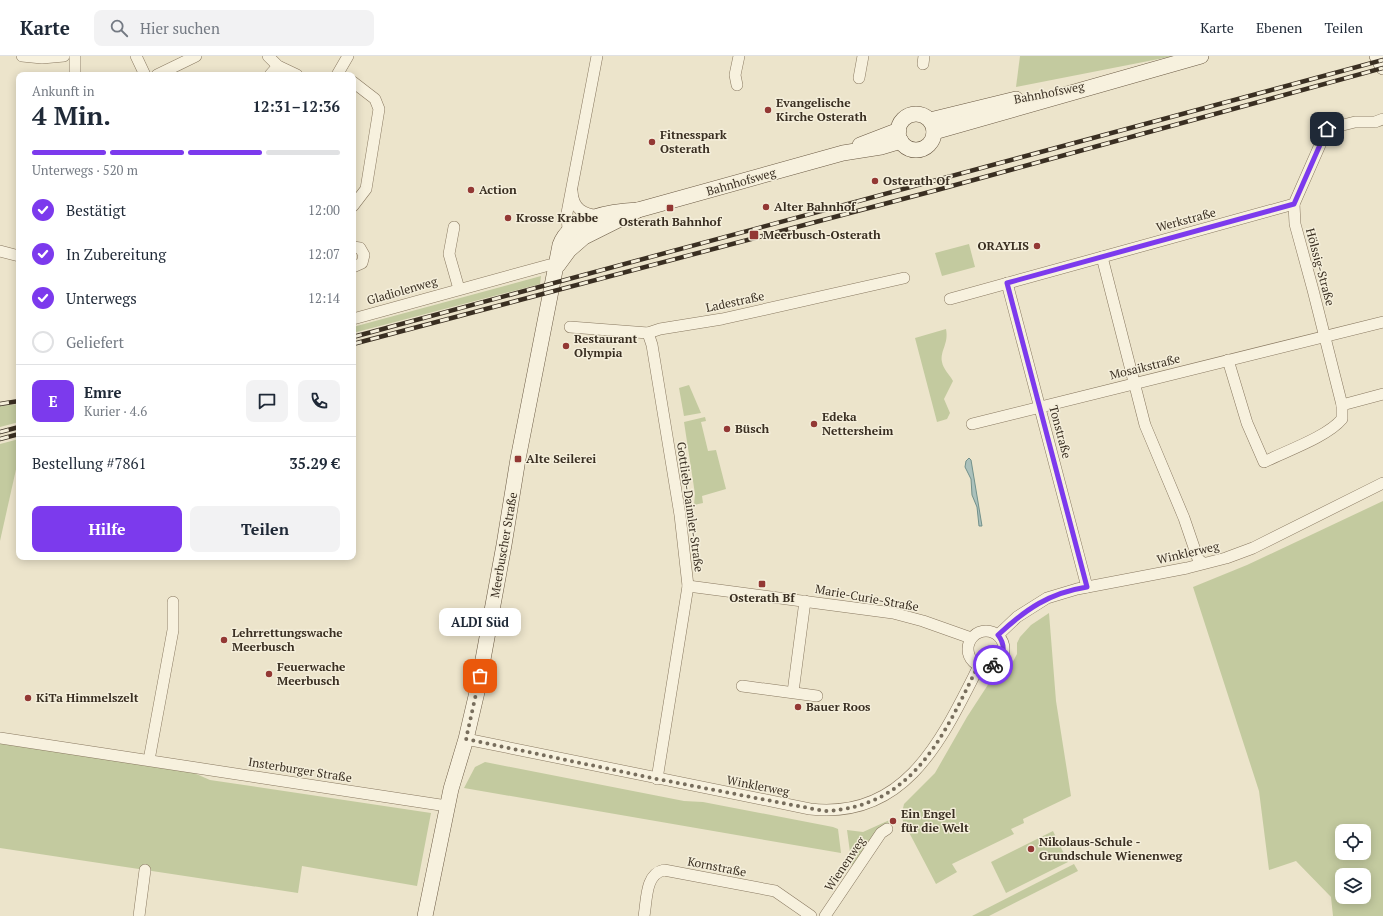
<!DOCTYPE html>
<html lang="de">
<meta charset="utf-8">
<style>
:root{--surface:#fff;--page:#f2f2f3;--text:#1f2937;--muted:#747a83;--line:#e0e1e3;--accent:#7c3aed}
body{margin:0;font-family:"PT Serif",serif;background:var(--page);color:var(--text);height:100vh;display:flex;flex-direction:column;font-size:15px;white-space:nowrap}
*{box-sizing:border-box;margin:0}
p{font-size:13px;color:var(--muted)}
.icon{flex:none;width:22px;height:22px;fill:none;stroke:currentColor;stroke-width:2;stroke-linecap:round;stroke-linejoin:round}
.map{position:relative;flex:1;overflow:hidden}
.side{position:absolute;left:16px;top:16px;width:340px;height:488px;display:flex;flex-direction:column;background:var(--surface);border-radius:8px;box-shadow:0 2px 10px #0003}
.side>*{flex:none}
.buttons{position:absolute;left:1335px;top:768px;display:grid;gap:8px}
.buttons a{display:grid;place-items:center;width:36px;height:36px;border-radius:8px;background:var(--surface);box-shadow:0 2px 10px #0003;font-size:20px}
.pin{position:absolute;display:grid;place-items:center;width:34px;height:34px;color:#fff;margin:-17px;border-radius:8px;box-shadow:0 2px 6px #0006}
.courier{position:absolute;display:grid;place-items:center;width:40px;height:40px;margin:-20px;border:3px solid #7c3aed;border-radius:50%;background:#fff;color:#222;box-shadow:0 1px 5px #0007}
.bubble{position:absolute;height:28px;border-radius:8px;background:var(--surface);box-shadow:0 2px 10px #0003;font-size:13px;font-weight:800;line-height:28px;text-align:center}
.headline em{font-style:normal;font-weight:800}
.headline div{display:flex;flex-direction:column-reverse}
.headline{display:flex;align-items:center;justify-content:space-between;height:68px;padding:0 16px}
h1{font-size:26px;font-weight:800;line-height:30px}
.bar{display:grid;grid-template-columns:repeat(4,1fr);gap:6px 4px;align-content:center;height:48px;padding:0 16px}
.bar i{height:5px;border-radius:3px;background:var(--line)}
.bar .active{background:var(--accent)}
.bar p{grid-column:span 4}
.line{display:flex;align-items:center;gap:10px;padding:0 16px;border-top:1px solid var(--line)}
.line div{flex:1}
.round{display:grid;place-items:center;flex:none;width:42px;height:42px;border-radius:8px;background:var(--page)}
ol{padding:0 16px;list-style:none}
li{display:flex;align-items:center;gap:12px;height:44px}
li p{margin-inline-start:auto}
li .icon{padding:4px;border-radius:50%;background:var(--accent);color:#fff;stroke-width:4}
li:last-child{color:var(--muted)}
li i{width:22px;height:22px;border:2px solid var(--line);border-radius:50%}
.cta{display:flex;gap:8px;margin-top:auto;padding:8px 16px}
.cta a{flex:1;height:46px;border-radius:8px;background:var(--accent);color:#fff;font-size:16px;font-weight:800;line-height:46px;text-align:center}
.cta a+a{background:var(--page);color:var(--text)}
header{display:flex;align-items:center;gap:24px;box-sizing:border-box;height:56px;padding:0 20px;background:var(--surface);border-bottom:1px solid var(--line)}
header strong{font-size:19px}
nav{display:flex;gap:22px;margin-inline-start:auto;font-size:14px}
.search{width:280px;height:36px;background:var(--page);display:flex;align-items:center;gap:10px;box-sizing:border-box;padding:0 14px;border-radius:8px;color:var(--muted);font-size:15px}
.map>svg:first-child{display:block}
.green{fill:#c3ca9f;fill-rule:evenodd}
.water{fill:#abc1bc;stroke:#72908a}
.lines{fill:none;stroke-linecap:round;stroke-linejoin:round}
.minor-casing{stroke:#887860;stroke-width:12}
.secondary-casing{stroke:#6a5943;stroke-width:16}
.minor{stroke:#f7f1de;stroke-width:11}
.secondary{stroke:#f7f1de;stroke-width:15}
.rail-casing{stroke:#3a2f22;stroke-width:4.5}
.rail{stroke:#f4eeda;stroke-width:3;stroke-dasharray:9;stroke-linecap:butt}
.done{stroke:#786e5d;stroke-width:4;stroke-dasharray:0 7.2}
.route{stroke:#7c3aed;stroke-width:5}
.poi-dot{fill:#933834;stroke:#f4eeda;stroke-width:1.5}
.labels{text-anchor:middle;stroke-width:3;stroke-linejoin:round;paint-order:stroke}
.street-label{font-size:12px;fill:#3a2f22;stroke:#f4eeda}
.poi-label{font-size:12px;font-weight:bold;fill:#3a2f22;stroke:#f4eeda;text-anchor:start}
</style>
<header>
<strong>Karte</strong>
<div class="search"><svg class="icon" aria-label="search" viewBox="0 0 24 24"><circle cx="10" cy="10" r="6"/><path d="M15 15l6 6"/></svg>Hier suchen</div>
<nav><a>Karte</a><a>Ebenen</a><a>Teilen</a></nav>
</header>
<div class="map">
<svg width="1383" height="860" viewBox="0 0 1383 860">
<rect width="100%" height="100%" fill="#ece4cb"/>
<!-- green -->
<g class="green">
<path d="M 1020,0 L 1174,0 L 1016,31 Z"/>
<path d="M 969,188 L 975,211 L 942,220 L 935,197 Z"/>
<path d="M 541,220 L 540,228 L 353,277 L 353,271 Z"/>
<path d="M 946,273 C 949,288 940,294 942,306 C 943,313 950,319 953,325 L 944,343 L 950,357 L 947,363 L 937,366 L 915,282 Z"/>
<path d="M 689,329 L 701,357 L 684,360 L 679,332 Z"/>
<path d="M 19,348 L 19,366 L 0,371 L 0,350 Z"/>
<path d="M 705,361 L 706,365 L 701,366 L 708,395 L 716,394 L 726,433 L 702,440 L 703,447 L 694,449 L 695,438 L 684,366 Z"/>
<path d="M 19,383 L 19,400 L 0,485 L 0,388 Z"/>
<path d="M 1383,445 L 1383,860 L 1333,860 L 1331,841 L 1296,805 L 1269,814 L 1259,735 L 1193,531 L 1247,509 ZM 1342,775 L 1364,775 L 1364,797 L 1342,797 ZM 1342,819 L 1364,819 L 1364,841 L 1342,841 Z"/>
<path d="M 1049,557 L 1056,645 L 1071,740 L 1023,763 L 1024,767 L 1011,773 L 1014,778 L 952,808 L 957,816 L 936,828 L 901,761 L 904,748 L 935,717 L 967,661 L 991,624 L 1000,621 L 1008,615 L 1017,598 L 1017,587 L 1020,581 L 1031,569 Z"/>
<path d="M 0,687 L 194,717 L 210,724 L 431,757 L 417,830 L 302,810 L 298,837 L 0,792 Z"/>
<path d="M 485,706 L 684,745 L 703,746 L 833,771 L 838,773 L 841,797 L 464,732 L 475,711 Z"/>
<path d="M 894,762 L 896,763 L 893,767 L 880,772 L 852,811 L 847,774 L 863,776 Z"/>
<path d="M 1053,775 L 1068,806 L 1006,837 L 991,806 Z"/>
<path d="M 1074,808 L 1078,815 L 989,860 L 972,860 Z"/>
</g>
<!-- water -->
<path class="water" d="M 969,402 L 971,404 L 982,470 L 979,470 L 977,451 L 972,439 L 971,423 L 965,411 L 966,405 Z"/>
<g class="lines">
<!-- minor casing -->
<g class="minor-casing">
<g id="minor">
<path d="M 22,0 L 42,2 L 64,0"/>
<path d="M 136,0 L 145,19"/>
<path d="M 268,0 L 278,10 L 297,19"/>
<path d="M 923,8 L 924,0"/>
<path d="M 75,19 L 75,0"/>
<path d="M 157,19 L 196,0"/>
<path d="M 270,19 L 278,10"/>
<path d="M 337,19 L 348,0"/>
<path d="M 859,22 L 863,0"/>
<path d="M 353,26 L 375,43 L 379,53 L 366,133 L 353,150"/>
<path d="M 737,29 L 735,19 L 739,0"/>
<path d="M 572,135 C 573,153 583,158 599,160"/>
<path d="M 454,171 L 449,198 L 459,233"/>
<path d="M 574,179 L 568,175 L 567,157 L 597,0"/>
<path d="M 353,191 L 360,192 L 364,199 L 362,207 L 353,211"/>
<path d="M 0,195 L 19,200"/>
<path d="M 1102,201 L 1145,369 L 1184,462 L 1198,503 L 1203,507"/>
<path d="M 1007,227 L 1087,531"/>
<path d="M 950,243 L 1294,148 L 1327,73 L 1355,66 L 1375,66 L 1383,63"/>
<path d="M 353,263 L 549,209 L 556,211"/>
<path d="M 570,271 L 648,277 L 660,273 L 722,263 L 904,222"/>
<path d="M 648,277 L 652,289 L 680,459 L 688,530 L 657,723"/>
<path d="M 1228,304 L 1247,367 L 1264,406 C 1286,395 1327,381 1342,363 L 1342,349 L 1313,234 L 1295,168 L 1294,148"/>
<path d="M 1342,349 L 1383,338"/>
<path d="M 972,368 L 1383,266"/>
<path d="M 688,530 L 893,557 L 923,565 L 971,582"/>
<circle cx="986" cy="593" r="18"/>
<path d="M 998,579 L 1017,561 L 1047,542 L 1077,533 L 1187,512 L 1226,502 L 1253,492 L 1383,427"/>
<path d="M 742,630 L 817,640"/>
<path d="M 793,636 L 805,545"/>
<path d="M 0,682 L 447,750"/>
<path d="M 466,683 L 810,753 C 906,764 942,683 979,610"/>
<path d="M 149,704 L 173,574 L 173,546"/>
<path d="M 139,860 L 145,814"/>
<path d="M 644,860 C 647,844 645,818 664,814 L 775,835 L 811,860"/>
<path d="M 825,860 L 881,777 L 887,773"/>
</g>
</g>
<!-- secondary casing -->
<g class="secondary-casing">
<g id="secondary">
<path d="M 1377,0 L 1383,11"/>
<circle cx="916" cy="76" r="18"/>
<path d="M 930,64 L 1016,43"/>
<path d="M 934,76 L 1201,0"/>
<path d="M 860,89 L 899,74"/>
<path d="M 558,209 L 569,194 L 584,181 L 638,154 L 843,97 L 881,91 L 901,85"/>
<path d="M 425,860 L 451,733 L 466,683 L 477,636 L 504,489 L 518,403 L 560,189 C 570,161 613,155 638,154"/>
</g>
</g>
<!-- minor -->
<use href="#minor" class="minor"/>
<!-- secondary -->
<use href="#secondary" class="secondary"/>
<!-- rail casing -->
<g class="rail-casing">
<g id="rail">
<path d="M 353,281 L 1383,4"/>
<path d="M 353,288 L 937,134 L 1383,12"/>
<path d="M 0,348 L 19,345"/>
<path d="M 0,376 L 19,371"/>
<path d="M 0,383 L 19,378"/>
</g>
</g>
<!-- rail -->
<use href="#rail" class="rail"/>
</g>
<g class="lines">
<!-- done -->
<path class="done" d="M 480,620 L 466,683 L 657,723 L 824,755 C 913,752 944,679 978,610 L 984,611 L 993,609"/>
<!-- route -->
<path class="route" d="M 993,609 C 1005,603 1006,589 998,579 C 1026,553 1049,537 1087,531 L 1007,227 L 1294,148 L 1327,73"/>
</g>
<!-- markers -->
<g class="poi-dot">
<circle cx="768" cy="54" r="4"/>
<circle cx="652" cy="86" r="4"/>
<circle cx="875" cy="125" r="4"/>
<circle cx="471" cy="134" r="4"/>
<circle cx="766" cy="151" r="4"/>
<rect x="666" y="148" width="8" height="8" rx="2"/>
<circle cx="508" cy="162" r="4"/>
<rect x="749" y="174" width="10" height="10" rx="2"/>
<circle cx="1037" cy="190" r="4"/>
<circle cx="566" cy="290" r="4"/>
<circle cx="814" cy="368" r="4"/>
<circle cx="727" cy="373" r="4"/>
<rect x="514" y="399" width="8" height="8" rx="2"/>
<rect x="758" y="524" width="8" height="8" rx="2"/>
<circle cx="224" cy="584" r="4"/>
<circle cx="269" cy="618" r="4"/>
<circle cx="28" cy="642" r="4"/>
<circle cx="798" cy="651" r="4"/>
<circle cx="893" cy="765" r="4"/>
<circle cx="1031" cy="793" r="4"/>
</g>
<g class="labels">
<!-- street labels -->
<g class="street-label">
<text transform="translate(1049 37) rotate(-11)" y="4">Bahnhofsweg</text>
<text transform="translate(741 126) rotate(-16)" y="4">Bahnhofsweg</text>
<text transform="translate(1186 164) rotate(-15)" y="4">Werkstraße</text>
<text transform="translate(1320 211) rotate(75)" y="4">Hölssig-Straße</text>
<text transform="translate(402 235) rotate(-16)" y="4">Gladiolenweg</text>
<text transform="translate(735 246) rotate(-12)" y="4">Ladestraße</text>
<text transform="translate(1145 311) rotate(-14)" y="4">Mosaikstraße</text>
<text transform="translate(1060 376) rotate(75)" y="4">Tonstraße</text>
<text transform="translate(690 451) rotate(82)" y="4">Gottlieb-Daimler-Straße</text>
<text transform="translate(504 489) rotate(-80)" y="4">Meerbuscher Straße</text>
<text transform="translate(1188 497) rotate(-13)" y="4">Winklerweg</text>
<text transform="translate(867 542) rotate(10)" y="4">Marie-Curie-Straße</text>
<text transform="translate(300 714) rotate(9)" y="4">Insterburger Straße</text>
<text transform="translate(758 730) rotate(11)" y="4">Winklerweg</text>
<text transform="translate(845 808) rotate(-56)" y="4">Wienenweg</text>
<text transform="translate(717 811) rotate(11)" y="4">Kornstraße</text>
</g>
<!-- poi labels -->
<g class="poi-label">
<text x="776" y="51">Evangelische<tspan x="776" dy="14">Kirche Osterath</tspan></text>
<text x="660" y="83">Fitnesspark<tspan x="660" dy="14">Osterath</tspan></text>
<text x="883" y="129">Osterath Of</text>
<text x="479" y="138">Action</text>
<text x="774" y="155">Alter Bahnhof</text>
<text x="516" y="166">Krosse Krabbe</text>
<text x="670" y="170" text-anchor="middle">Osterath Bahnhof</text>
<text x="763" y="183">Meerbusch-Osterath</text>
<text x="1029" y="194" text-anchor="end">ORAYLIS</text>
<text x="574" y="287">Restaurant<tspan x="574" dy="14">Olympia</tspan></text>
<text x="822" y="365">Edeka<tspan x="822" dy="14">Nettersheim</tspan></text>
<text x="735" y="377">Büsch</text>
<text x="526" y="407">Alte Seilerei</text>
<text x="762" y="546" text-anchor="middle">Osterath Bf</text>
<text x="232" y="581">Lehrrettungswache<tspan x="232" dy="14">Meerbusch</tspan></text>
<text x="277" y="615">Feuerwache<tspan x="277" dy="14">Meerbusch</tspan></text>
<text x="36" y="646">KiTa Himmelszelt</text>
<text x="806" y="655">Bauer Roos</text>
<text x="901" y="762">Ein Engel<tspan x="901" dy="14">für die Welt</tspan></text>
<text x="1039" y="790">Nikolaus-Schule -<tspan x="1039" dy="14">Grundschule Wienenweg</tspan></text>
</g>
</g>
</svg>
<div class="buttons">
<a><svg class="icon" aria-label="locate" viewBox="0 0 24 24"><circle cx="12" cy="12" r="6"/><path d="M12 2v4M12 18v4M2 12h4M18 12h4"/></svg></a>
<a><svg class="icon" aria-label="layers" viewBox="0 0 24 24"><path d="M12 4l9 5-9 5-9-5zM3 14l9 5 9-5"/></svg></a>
</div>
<div class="pin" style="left:480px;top:620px;background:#ea580c"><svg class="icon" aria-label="bag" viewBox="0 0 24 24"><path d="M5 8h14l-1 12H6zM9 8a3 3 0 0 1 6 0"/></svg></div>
<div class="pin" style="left:1327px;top:73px;background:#1f2937"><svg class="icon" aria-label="home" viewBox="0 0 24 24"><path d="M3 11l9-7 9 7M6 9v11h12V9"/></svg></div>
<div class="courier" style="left:993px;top:609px"><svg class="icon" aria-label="bike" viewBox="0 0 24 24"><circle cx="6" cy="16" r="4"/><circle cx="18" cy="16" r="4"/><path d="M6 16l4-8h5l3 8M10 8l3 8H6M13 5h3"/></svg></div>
<div class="bubble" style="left:439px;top:552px;width:82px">ALDI Süd</div>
<section class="side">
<div class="headline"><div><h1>4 Min.</h1><p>Ankunft in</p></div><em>12:31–12:36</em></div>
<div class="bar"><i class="active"></i><i class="active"></i><i class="active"></i><i></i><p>Unterwegs · 520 m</p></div>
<ol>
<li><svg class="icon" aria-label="check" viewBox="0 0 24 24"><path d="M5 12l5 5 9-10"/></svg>Bestätigt<p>12:00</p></li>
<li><svg class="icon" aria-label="check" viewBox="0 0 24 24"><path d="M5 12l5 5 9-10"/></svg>In Zubereitung<p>12:07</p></li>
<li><svg class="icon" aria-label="check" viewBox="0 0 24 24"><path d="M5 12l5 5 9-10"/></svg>Unterwegs<p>12:14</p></li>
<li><i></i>Geliefert</li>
</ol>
<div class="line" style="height:72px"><b class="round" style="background:var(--accent);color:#fff">E</b><div><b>Emre</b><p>Kurier · 4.6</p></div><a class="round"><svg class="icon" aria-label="chat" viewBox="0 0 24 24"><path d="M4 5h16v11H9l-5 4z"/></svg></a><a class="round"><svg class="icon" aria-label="phone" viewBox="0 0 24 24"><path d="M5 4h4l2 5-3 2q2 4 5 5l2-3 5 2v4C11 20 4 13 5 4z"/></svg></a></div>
<div class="line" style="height:52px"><div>Bestellung #7861</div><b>35.29 €</b></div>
<div class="cta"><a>Hilfe</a><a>Teilen</a></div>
</section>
</div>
